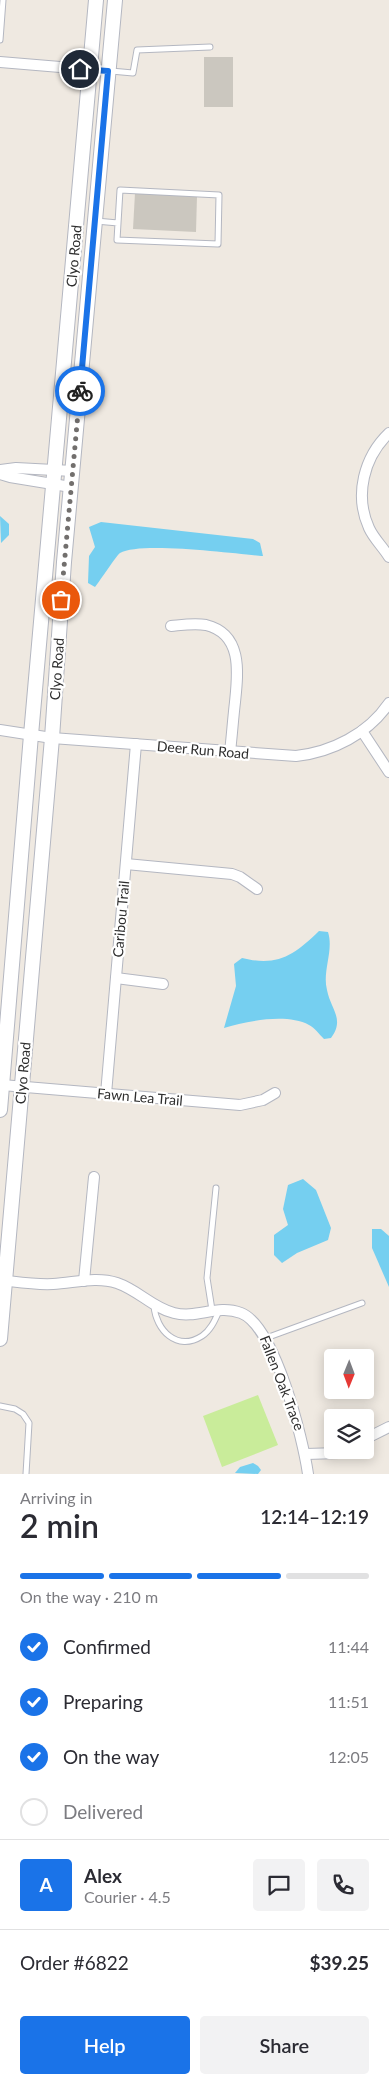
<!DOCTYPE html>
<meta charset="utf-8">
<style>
:root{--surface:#fff;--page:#f2f2f3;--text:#2b2b33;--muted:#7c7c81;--line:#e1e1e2;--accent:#1a73e8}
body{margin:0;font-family:Lato,sans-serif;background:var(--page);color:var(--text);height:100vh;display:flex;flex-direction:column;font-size:19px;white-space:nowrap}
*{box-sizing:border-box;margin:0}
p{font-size:16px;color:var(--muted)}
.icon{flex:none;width:28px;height:28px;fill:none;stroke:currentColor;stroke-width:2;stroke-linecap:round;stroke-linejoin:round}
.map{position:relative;height:1474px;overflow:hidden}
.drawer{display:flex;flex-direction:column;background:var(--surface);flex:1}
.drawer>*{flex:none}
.needle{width:32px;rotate:181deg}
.controls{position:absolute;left:324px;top:1349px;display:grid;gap:10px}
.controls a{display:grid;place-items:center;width:50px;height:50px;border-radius:5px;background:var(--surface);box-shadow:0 2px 12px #0003;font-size:25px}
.pin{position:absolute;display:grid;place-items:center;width:42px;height:42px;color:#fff;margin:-21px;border:2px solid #fff;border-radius:50%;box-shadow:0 1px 5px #0007}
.courier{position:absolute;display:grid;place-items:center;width:50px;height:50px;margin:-25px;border:4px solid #1a73e8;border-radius:50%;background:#fff;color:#222;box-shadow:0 1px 6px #0007}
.headline em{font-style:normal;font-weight:600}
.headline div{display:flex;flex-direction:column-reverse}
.headline{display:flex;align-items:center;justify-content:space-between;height:85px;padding:0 20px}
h1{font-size:32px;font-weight:600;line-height:38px}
.bar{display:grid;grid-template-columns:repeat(4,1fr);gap:8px 5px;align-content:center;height:60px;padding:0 20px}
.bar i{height:6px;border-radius:4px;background:var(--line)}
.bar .on{background:var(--accent)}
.bar p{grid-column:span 4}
.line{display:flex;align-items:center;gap:12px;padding:0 20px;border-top:1px solid var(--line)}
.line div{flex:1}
.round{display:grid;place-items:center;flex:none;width:52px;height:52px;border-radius:5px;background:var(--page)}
ol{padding:0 20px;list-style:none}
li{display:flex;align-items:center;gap:15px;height:55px}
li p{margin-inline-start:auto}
li .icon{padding:5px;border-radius:50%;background:var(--accent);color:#fff;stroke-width:4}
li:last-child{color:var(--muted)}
li i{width:28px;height:28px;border:2px solid var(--line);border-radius:50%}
.action{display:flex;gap:10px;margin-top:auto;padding:10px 20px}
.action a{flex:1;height:58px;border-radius:5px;background:var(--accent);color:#fff;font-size:20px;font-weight:600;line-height:58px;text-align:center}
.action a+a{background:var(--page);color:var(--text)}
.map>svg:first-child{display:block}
.pitch{fill:#c9ec9a}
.water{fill:#75cff0}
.building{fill:#cbc7bf}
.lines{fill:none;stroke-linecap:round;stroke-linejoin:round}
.service-casing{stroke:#b4b7c1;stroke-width:7}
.minor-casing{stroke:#b4b7c1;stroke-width:12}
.tertiary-casing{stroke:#b4b7c1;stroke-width:16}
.service{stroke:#fff;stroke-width:5}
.minor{stroke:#fff;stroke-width:10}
.tertiary{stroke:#fff;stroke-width:14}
.done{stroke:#726f6d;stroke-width:5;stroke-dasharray:0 9}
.route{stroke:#1a73e8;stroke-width:6}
.labels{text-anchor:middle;stroke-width:4.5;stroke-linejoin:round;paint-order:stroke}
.street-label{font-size:14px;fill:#2e2e2e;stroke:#fff}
</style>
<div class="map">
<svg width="389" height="1474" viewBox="0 0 389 1474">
<rect width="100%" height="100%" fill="#efe9e1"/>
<!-- pitch -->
<path class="pitch" d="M 258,1395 L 278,1445 L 222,1467 L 203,1416 Z"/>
<!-- water -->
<g class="water">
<path d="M 0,516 L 9,524 L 9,535 L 1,543 Z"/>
<path d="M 101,522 L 253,539 L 260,543 L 263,556 C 237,554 140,541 120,553 C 116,556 100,581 95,587 L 88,583 L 89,556 L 95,547 L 89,527 Z"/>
<path d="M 319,931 L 328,932 C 334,951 322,971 327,990 C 331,1010 345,1019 331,1038 L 324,1039 C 319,1034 315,1028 309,1025 C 287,1013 247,1021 224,1028 L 236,986 L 234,964 L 242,958 C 278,967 294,955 319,931 Z"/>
<path d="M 303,1179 L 316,1190 L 331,1228 L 328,1240 L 297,1253 L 282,1263 L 274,1255 L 274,1235 L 288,1225 L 283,1209 L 288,1185 Z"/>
<path d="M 372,1229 L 381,1229 L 389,1236 L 389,1287 L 372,1248 Z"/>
<path d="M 253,1463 L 258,1466 L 261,1470 L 258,1474 L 235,1473 L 240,1467 Z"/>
</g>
<!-- building -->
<g class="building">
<rect x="204" y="57" width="29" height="50"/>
<path d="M 135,193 L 197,196 L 196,232 L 133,229 Z"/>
</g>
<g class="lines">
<!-- service casing -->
<g class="service-casing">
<g id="service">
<path d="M 0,40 L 3,0"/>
<path d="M 111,71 L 133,73 L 137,50 L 210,47"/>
<path d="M 96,221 L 118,223 L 117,240 L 218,244 L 219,195 L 120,190 L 118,223"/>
<path d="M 154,1306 C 156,1330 177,1352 202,1336 C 211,1330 215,1320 219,1311"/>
<path d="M 212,1310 L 207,1278 L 216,1188"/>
<path d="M 266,1338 L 362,1303"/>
<path d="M 0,1406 L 15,1409 L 23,1414 L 29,1423 L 26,1474"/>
</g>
</g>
<!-- minor casing -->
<g class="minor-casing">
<g id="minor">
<path d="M 0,62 L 108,71"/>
<path d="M 389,433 C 364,457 354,495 369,528 C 374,539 383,547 389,557"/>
<path d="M 0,470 L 16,468 L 73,471"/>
<path d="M 0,474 L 10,477 L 71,487"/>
<path d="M 171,626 C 182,625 194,623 206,625 C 243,634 238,673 235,702 C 233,719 232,735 230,752"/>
<path d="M 0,730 L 52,738 L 296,756 C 332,752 368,734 389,703"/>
<path d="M 362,731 L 389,772"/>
<path d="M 126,864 L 232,874 L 240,877 L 257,889"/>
<path d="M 116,978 L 163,984"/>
<path d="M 2,1085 L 240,1105 L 263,1100 L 275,1093"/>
<path d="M 106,1094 L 136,744"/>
<path d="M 0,1280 C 18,1282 35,1285 53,1284 C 74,1283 96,1276 117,1283 C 138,1290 153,1308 174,1313 C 197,1319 217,1304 241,1313 C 275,1326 303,1439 308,1474"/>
<path d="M 84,1281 L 94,1177"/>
<path d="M 365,1439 L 389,1427"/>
<path d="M 306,1454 L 339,1453 L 345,1450"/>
</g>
</g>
<!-- tertiary casing -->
<g class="tertiary-casing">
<g id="tertiary">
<path d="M 0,1110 L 31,735 L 96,0"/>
<path d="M 0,1339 L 52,738 L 64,562 L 115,0"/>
</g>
</g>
<!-- service -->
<use href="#service" class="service"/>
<!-- minor -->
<use href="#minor" class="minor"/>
<!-- tertiary -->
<use href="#tertiary" class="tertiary"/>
</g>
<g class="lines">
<!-- done -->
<path class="done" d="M 61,600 L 80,391"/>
<!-- route -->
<path class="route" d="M 80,69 L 108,71 L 80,391"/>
</g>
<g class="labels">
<!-- street labels -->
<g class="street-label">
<text transform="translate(74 256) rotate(-85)" y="5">Clyo Road</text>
<text transform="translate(57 669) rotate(-86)" y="5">Clyo Road</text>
<text transform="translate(203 750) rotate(5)" y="5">Deer Run Road</text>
<text transform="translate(121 919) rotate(-85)" y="5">Caribou Trail</text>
<text transform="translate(23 1073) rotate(-85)" y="5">Clyo Road</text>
<text transform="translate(140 1097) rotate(5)" y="5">Fawn Lea Trail</text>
<text transform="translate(282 1383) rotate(69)" y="5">Fallen Oak Trace</text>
</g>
</g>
</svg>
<div class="controls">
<a><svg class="needle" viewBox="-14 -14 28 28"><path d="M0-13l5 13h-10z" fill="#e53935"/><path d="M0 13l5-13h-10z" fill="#7c7c81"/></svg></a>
<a><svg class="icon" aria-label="layers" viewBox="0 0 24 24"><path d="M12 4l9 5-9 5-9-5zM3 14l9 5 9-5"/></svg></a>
</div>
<div class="pin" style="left:61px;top:600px;background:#ea580c"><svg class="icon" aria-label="bag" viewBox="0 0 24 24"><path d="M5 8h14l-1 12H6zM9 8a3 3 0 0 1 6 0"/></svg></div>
<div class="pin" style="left:80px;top:69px;background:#1f2937"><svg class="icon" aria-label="home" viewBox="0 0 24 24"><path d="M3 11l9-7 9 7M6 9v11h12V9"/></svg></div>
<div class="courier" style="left:80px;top:391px"><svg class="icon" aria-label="bike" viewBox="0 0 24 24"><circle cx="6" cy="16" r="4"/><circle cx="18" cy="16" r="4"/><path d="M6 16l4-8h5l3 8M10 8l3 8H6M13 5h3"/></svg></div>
</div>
<section class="drawer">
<div class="headline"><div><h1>2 min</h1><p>Arriving in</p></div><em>12:14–12:19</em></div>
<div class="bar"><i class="on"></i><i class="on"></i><i class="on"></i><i></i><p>On the way · 210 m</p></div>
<ol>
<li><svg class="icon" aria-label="check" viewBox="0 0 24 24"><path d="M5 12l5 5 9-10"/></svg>Confirmed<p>11:44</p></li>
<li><svg class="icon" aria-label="check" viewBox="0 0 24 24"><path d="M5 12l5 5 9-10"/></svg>Preparing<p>11:51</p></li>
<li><svg class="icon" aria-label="check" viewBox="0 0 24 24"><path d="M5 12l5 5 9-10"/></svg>On the way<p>12:05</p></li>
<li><i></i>Delivered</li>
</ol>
<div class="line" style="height:90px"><b class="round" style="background:var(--accent);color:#fff">A</b><div><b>Alex</b><p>Courier · 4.5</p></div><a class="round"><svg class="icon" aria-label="chat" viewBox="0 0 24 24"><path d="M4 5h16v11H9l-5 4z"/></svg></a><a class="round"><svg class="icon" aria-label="phone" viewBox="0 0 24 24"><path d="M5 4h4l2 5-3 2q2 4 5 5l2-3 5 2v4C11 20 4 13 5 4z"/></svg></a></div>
<div class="line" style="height:65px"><div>Order #6822</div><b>$39.25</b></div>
<div class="action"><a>Help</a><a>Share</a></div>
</section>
